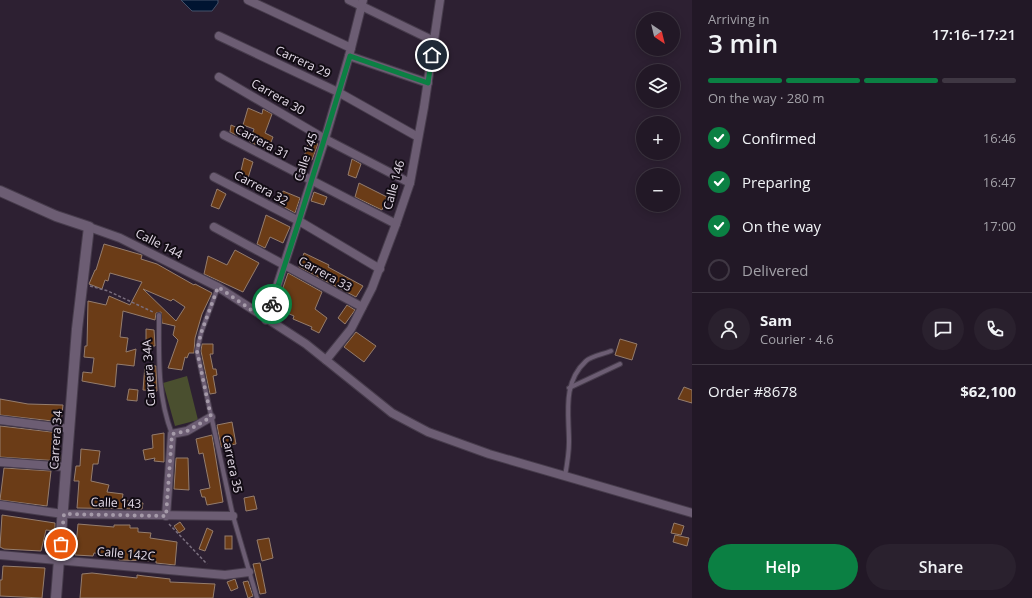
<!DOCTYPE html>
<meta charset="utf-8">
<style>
:root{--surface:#221826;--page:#2a212e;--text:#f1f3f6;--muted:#a2a0a7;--line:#3f3743;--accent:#0b8043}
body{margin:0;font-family:"Open Sans",sans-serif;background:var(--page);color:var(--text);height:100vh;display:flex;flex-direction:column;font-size:15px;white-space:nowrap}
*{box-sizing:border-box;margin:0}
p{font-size:13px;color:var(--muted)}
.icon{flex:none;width:22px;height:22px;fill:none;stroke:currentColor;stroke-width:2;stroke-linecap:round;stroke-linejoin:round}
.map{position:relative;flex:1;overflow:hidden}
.panel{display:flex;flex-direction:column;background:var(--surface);width:340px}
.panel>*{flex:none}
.needle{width:26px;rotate:145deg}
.fabs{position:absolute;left:636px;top:12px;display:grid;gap:8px}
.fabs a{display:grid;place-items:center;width:44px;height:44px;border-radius:50%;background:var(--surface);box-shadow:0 2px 10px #0003,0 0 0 1px var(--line);font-size:20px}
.pin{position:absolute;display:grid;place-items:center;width:34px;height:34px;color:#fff;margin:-17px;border:2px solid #fff;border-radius:50%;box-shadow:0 1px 4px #0007}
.courier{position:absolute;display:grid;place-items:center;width:40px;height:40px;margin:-20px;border:3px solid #0b8043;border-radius:50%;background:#fff;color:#222;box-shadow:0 1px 5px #0007}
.overview em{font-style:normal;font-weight:600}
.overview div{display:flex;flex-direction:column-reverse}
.overview{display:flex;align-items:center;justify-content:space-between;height:68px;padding:0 16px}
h1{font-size:26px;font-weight:600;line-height:30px}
.bar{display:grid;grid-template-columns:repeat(4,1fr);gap:6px 4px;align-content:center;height:48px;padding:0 16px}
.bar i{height:5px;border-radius:3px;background:var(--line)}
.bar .current{background:var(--accent)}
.bar p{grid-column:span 4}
.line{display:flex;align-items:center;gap:10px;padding:0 16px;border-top:1px solid var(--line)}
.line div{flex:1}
.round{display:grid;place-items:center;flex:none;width:42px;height:42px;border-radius:21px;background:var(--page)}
ol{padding:0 16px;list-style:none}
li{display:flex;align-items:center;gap:12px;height:44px}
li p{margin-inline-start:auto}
li .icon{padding:4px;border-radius:50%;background:var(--accent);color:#fff;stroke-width:4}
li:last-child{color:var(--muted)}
li i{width:22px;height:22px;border:2px solid var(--line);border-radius:50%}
.primary-button{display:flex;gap:8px;margin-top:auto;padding:8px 16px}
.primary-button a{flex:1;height:46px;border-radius:24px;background:var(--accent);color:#fff;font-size:16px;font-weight:600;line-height:46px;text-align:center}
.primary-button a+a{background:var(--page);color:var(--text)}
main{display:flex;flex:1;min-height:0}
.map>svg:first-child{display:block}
.green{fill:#4a4f2f}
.water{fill:#001431;stroke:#455068}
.building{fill:#6b3c17;stroke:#957d6d;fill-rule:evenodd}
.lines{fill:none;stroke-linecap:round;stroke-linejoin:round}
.lane-casing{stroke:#473c4c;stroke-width:6}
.street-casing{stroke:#473c4c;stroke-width:10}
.secondary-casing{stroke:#473c4c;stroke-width:12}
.path{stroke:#796e7e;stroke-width:1.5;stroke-dasharray:3 2;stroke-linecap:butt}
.lane{stroke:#6c5d73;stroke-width:4}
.street{stroke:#6c5d73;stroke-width:8}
.secondary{stroke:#6c5d73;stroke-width:10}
.done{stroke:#a59aa9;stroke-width:4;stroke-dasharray:0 7.2}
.route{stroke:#0b8043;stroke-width:5}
.labels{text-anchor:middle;stroke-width:4;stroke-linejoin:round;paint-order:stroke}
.street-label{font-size:12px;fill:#e5dce9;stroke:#120c14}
</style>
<main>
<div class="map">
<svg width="692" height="598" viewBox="0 0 692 598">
<rect width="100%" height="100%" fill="#2d2032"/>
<!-- green -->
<path class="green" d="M 187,376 L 198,420 L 175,426 L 163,383 Z"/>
<!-- water -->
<path class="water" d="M 181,0 L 218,0 L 218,3 L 212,11 L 192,11 Z"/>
<!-- building -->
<g class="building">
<path d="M 248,108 L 262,114 L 263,109 L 272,114 L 265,133 L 273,137 L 268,150 L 250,142 L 254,129 L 243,125 Z"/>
<path d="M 231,125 L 240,129 L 238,136 L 230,132 Z"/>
<path d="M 309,141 L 318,144 L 312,160 L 304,157 Z"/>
<path d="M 244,158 L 253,162 L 248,178 L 240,175 Z"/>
<path d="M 352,159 L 361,164 L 356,178 L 348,175 Z"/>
<path d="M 359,183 L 387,197 L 382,210 L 355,197 Z"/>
<path d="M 217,189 L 226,194 L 219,209 L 211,206 Z"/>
<path d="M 283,191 L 300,198 L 295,213 L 279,204 Z"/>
<path d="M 314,192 L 327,197 L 324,205 L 311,201 Z"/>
<path d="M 266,215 L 290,227 L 283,243 L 270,237 L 265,248 L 257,244 Z"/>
<path d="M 104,244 L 142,255 L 141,259 L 157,264 L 194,285 L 195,284 L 212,293 L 202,314 L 195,338 L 194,353 L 189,353 L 187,358 L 185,357 L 182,370 L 168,368 L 178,340 L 173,335 L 175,326 L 162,323 L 161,312 L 156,313 L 155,320 L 123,311 L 120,337 L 128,338 L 126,352 L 136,349 L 134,366 L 117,364 L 115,387 L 82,381 L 83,372 L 92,373 L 94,358 L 84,357 L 85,346 L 87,346 L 88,301 L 106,305 L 109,296 L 130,305 L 142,282 L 110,273 L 108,281 L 105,280 L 102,289 L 89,284 L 95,270 L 96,270 ZM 143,289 L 171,301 L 173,299 L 185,307 L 176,321 Z"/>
<path d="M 235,250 L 259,263 L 243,292 L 204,274 L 208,256 L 227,265 Z"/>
<path d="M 304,253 L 329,265 L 328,267 L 363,286 L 356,297 L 299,267 Z"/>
<path d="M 288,273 L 322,292 L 315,309 L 327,318 L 319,333 L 311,329 L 312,327 L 293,319 L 294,316 L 276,308 Z"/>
<path d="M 347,305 L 355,310 L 345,324 L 338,318 Z"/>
<path d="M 146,329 L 154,330 L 155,346 L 146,346 Z"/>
<path d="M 356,332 L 376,346 L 364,362 L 344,347 Z"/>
<path d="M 620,339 L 637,344 L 632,360 L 615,355 Z"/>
<path d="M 202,344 L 213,344 L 213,354 L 210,354 L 213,369 L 216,369 L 217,375 L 213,376 L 216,393 L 210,394 L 201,351 Z"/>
<path d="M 145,365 L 156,366 L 157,391 L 143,390 Z"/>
<path d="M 684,387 L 692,390 L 692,403 L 678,399 Z"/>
<path d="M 129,389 L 138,390 L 137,401 L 127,400 Z"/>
<path d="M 0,399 L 28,404 L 63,405 L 61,422 L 0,415 Z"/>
<path d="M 232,422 L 236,444 L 221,447 L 217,425 Z"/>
<path d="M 0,426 L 60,433 L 59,439 L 57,439 L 55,454 L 61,454 L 60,461 L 0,457 Z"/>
<path d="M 164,433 L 164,462 L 154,461 L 155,458 L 145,460 L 143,450 L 153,448 L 152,435 Z"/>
<path d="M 212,435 L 223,502 L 207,505 L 205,497 L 202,497 L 200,490 L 210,488 L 203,453 L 199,454 L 196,439 Z"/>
<path d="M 81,449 L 100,451 L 98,464 L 93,464 L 91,481 L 109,485 L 107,492 L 123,494 L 122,500 L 143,503 L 142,509 L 77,508 L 79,481 L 74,481 L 76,466 L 80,466 Z"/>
<path d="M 176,458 L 188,458 L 189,490 L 174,489 Z"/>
<path d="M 4,468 L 51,471 L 47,506 L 0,500 Z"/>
<path d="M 254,496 L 257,509 L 246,511 L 244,498 Z"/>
<path d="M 2,515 L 55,523 L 55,531 L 46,530 L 41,551 L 4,549 L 0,547 Z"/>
<path d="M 180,522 L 185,529 L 179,533 L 174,526 Z"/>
<path d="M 674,523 L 684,526 L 681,535 L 671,533 Z"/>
<path d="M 78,524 L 114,527 L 114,525 L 130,525 L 130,528 L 138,528 L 138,532 L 151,533 L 150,538 L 177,542 L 175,565 L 156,563 L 156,561 L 119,560 L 119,557 L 112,557 L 112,554 L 94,553 L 93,556 L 75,555 Z"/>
<path d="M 207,528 L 213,531 L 205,551 L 199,549 Z"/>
<path d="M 675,535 L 689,538 L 687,546 L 673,542 Z"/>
<rect x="225" y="536" width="7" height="13"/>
<path d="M 269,538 L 273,558 L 262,561 L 257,540 Z"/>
<path d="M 260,563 L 266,593 L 260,594 L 253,564 Z"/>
<path d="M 3,566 L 45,568 L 42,598 L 0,596 L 0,580 L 2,580 Z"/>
<path d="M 92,573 L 137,578 L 137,575 L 144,576 L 170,579 L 170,582 L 215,584 L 213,598 L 80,598 L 82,574 Z"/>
<path d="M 235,579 L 238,588 L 231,591 L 227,582 Z"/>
<path d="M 248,581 L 253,596 L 248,598 L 243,582 Z"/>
</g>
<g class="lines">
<!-- lane casing -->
<g class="lane-casing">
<g id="lane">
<path d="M 218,287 L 201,333 L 197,351 L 233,516 L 257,598"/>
<path d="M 159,315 C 159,356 157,395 172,434"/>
<path d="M 569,388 L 620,364"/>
<path d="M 565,476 C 567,465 569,453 569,442 C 569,414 562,383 586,361 C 591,356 604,354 611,351"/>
</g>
</g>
<!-- street casing -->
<g class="street-casing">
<g id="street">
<path d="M 248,0 L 351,48"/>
<path d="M 349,0 L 434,41"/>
<path d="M 219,36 L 338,92 L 418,137"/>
<path d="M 349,56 L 428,83"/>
<path d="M 219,77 L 325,139 L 410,183"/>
<path d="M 224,135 L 396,224"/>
<path d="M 214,177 L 299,221 L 380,269"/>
<path d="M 89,227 L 120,238 L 218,287 L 306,344 L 392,413 L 428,432 L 489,454 L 692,513"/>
<path d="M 214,227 L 362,307"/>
<path d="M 266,320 L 325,139 L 349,56 L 363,0"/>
<path d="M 326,360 L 351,329 L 372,288 L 396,224 L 410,183 L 424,107 L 440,0"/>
<path d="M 0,420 L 70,429"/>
<path d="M 0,462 L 67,467"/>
<path d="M 0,505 L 63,514 L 233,516"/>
<path d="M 166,516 L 172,434 L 187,431 L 211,417"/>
<path d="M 0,555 L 225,575 L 249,572"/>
</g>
</g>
<!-- secondary casing -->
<g class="secondary-casing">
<path id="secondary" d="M 0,191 L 56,216 L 89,227 L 77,329 L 56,598"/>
</g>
<!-- path -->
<g class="path">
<path d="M 90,286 L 108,291 L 153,312"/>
<path d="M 169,524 L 207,564"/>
</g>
<!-- lane -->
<use href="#lane" class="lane"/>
<!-- street -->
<use href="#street" class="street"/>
<!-- secondary -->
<use href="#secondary" class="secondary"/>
</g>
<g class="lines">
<!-- done -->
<path class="done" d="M 61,544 L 64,514 L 166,516 L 172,434 L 187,431 L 211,417 L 197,351 L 201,333 L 218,287 L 266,320 L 272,304"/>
<!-- route -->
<path class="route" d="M 272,304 L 299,221 L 350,56 L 428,83 L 432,55"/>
</g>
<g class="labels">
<!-- street labels -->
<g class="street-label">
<text transform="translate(303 62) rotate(25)" y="4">Carrera 29</text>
<text transform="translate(278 97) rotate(30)" y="4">Carrera 30</text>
<text transform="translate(262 142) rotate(28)" y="4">Carrera 31</text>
<text transform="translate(306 157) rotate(-72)" y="4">Calle 145</text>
<text transform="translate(394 185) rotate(-75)" y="4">Calle 146</text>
<text transform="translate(261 188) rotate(28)" y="4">Carrera 32</text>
<text transform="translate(159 244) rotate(27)" y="4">Calle 144</text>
<text transform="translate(325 274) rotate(29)" y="4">Carrera 33</text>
<text transform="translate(149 373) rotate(-94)" y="4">Carrera 34A</text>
<text transform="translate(56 440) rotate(-86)" y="4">Carrera 34</text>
<text transform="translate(232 464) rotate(78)" y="4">Carrera 35</text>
<text transform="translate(116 503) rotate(2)" y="4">Calle 143</text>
<text transform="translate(126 554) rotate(5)" y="4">Calle 142C</text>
</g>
</g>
</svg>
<div class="fabs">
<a><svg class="needle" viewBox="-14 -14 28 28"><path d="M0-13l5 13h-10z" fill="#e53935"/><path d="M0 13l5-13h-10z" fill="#a2a0a7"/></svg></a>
<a><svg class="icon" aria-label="layers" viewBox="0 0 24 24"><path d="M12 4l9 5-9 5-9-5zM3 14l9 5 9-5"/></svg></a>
<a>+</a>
<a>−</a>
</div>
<div class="pin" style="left:61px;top:544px;background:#ea580c"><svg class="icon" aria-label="bag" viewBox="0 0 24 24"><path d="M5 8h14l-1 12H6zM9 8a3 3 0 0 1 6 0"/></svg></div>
<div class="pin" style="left:432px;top:55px;background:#1f2937"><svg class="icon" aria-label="home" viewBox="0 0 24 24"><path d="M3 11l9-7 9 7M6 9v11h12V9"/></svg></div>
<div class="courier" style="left:272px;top:304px"><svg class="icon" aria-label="bike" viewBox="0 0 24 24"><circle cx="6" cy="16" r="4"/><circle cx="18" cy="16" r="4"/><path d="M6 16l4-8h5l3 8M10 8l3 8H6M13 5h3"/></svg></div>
</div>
<section class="panel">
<div class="overview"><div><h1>3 min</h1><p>Arriving in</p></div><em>17:16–17:21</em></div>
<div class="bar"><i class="current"></i><i class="current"></i><i class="current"></i><i></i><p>On the way · 280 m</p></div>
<ol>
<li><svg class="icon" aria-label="check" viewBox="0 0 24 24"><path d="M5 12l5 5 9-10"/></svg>Confirmed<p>16:46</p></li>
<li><svg class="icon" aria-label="check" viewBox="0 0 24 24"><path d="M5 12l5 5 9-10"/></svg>Preparing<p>16:47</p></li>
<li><svg class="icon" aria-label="check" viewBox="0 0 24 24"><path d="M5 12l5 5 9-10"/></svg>On the way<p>17:00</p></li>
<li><i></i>Delivered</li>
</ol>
<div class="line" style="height:72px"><a class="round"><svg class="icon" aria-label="person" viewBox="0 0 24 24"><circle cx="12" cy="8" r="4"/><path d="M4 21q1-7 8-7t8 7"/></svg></a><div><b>Sam</b><p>Courier · 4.6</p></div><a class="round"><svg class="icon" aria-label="chat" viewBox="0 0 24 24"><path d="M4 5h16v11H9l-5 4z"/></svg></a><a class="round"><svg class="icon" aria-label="phone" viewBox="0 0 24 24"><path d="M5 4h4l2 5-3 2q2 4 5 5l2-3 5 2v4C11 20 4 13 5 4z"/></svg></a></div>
<div class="line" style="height:52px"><div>Order #8678</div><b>$62,100</b></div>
<div class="primary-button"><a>Help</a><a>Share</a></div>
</section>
</main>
